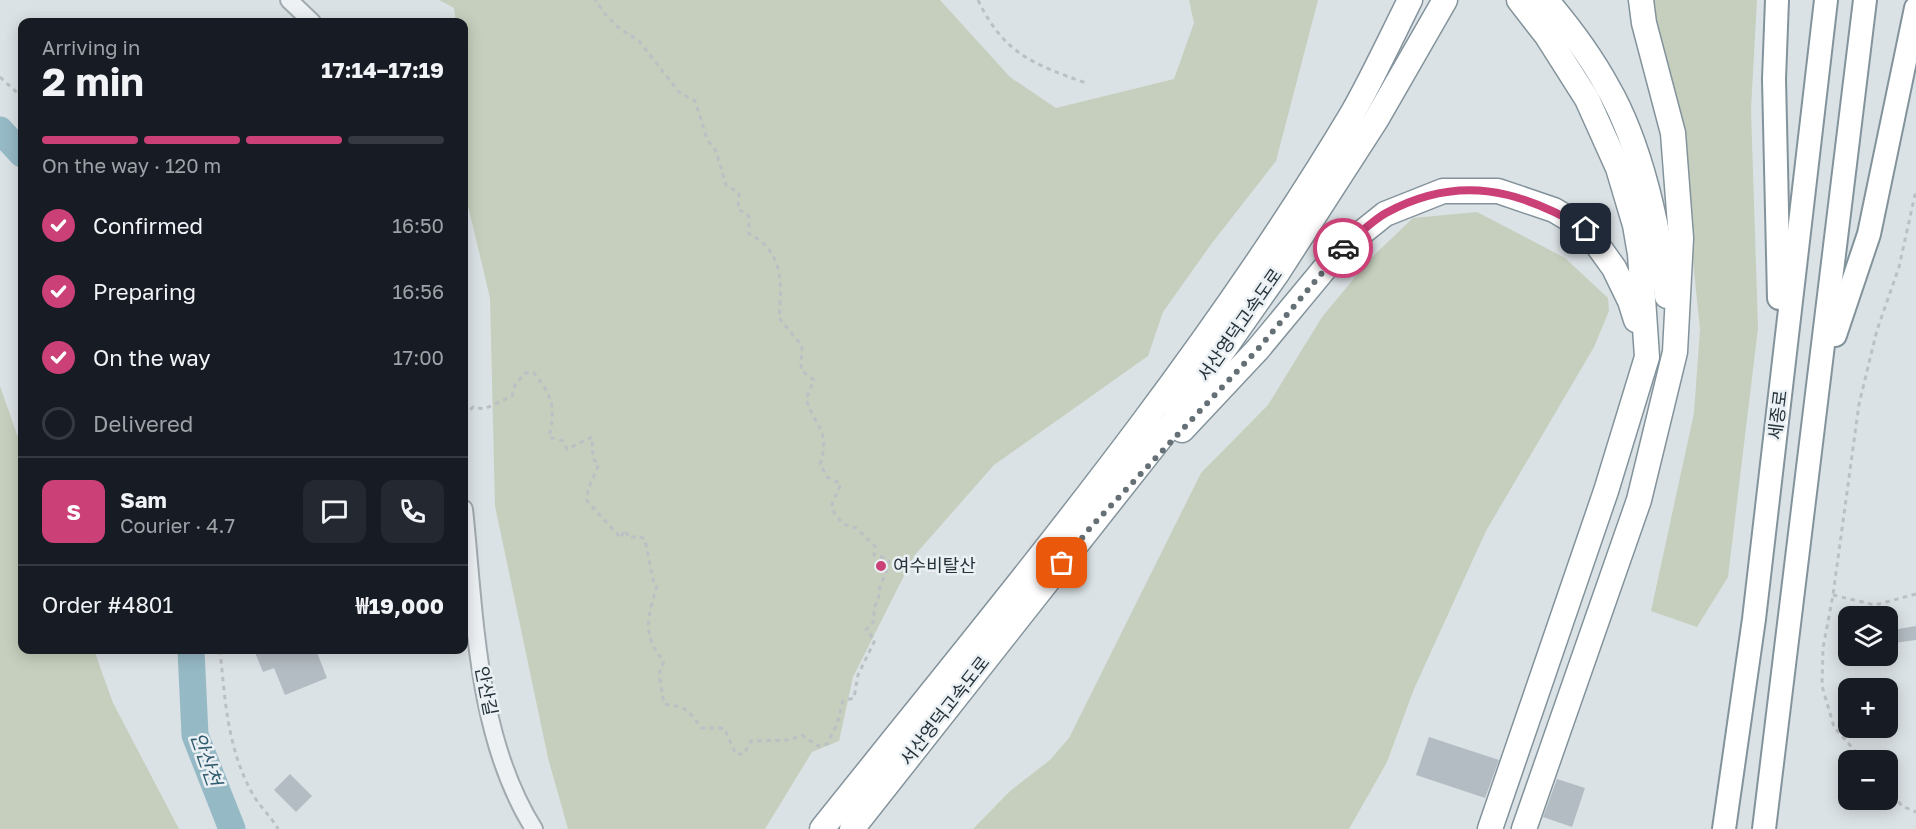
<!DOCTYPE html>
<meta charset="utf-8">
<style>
:root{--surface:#171b24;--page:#242831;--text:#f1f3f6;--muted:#9ea1a6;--line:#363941;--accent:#ca4077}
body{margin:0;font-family:"Golos Text","Noto Sans KR",sans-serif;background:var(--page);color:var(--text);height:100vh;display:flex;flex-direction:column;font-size:22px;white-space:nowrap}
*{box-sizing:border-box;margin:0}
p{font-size:20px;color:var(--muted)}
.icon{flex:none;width:33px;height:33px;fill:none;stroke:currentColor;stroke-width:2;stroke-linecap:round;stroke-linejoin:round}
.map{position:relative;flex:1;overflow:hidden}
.details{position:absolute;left:18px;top:18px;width:450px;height:636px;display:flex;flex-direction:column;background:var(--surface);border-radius:12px;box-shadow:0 3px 15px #0003}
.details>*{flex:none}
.buttons{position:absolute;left:1838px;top:606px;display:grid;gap:12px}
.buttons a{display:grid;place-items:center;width:60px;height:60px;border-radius:12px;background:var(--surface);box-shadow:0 3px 15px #0003;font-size:30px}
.pin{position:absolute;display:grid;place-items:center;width:51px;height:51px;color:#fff;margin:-26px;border-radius:12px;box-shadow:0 3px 9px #0006}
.courier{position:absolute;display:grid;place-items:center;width:60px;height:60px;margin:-30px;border:4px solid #ca4077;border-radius:50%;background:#fff;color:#222;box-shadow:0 2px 8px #0007}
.headline em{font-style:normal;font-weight:700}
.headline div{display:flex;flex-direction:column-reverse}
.headline{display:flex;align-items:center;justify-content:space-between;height:102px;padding:0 24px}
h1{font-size:39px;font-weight:700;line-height:45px}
.bar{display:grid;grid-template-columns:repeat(4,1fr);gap:9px 6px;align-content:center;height:72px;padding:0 24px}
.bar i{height:8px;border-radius:4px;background:var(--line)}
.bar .current{background:var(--accent)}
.bar p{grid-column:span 4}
.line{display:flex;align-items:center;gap:15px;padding:0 24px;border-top:2px solid var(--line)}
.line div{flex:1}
.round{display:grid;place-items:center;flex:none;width:63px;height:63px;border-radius:12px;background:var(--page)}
ol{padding:0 24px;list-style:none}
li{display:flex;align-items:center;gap:18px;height:66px}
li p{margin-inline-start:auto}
li .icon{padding:6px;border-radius:50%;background:var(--accent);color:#fff;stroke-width:4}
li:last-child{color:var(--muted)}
li i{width:33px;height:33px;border:3px solid var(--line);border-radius:50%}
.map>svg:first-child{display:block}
.green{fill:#c6cfbd}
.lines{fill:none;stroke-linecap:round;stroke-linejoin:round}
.river{stroke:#96b9c6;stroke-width:27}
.building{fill:#b3bcc2}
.tertiary-casing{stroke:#a1aaaf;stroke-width:20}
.trunk-casing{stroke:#83939c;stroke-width:26}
.motorway-casing{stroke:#83939c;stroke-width:27}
.path{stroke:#bac0c4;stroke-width:3;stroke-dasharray:4.5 4.5;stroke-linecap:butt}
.tertiary{stroke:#eef1f4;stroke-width:16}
.trunk{stroke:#fff;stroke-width:22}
.motorway{stroke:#fff;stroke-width:24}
.done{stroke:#657076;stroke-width:6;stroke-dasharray:0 10.8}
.route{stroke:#ca4077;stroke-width:8}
.poi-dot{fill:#ca4077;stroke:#eaf0f3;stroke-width:2}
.labels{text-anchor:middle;stroke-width:5;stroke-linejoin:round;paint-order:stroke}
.street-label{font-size:18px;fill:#26333b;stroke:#eaf0f3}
.poi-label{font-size:18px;fill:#26333b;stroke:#eaf0f3;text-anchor:start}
.water-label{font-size:20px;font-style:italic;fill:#315b6e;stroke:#eaf0f3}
</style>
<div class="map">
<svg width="1916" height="829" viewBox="0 0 1916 829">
<rect width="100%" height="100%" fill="#dbe2e5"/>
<!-- green -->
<g class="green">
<path d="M 439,0 L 940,0 L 1010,77 L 1056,108 L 1174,79 L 1194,23 L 1189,0 L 1318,0 L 1276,161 L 1212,243 L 1163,312 L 1148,356 L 994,465 L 914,556 L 853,677 L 839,741 L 812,752 L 765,829 L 568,829 L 548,758 L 495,506 L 490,298 L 464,189 L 464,22 L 456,22 L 454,8 Z"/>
<path d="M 1653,0 L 1757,0 L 1751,109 L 1758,328 L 1728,577 L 1697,627 L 1651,611 L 1694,413 L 1700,329 L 1679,125 Z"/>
<path d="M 1477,212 L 1565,258 L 1608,298 L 1609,311 L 1594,347 L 1486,531 L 1414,689 L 1387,762 L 1349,829 L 973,829 L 1010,791 L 1050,760 L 1069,738 L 1201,473 L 1268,405 L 1322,317 L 1371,258 L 1413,218 Z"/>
<path d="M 0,386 L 22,449 L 22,650 L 94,650 L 113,703 L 179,829 L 0,829 Z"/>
</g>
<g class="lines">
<!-- river -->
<g class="river">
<path d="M 0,130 L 22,154"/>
<path d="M 191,650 L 195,735 L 232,829"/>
</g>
</g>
<!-- building -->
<g class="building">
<path d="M 1916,626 L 1916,640 L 1887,644 L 1887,631 Z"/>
<path d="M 254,650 L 316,650 L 327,678 L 285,695 L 274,668 L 263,672 Z"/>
<path d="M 1429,737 L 1499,760 L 1485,798 L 1416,775 Z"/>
<path d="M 290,774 L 312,796 L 296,812 L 274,790 Z"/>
<path d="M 1557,779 L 1585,788 L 1572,827 L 1543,817 Z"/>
</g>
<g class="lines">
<!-- tertiary casing -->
<g class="tertiary-casing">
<g id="tertiary">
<path d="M 289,0 L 312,22"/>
<path d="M 464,509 C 475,614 476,737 534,829"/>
</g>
</g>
<!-- trunk casing -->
<g class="trunk-casing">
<g id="trunk">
<path d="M 1777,0 L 1774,79 L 1779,298"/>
<path d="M 1835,335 L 1869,234 L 1916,8"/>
<path d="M 1724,829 L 1754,619 L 1826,0"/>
<path d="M 1764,829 L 1865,0"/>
</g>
</g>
<!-- motorway casing -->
<g class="motorway-casing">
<g id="motorway">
<path d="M 1546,0 C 1569,27 1590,55 1607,86 C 1641,144 1659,230 1667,296"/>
<path d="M 1182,430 L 1258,349 L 1340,250 L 1385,214 L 1443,191 L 1498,191 L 1554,210 L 1586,229 L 1614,268 L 1630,301 L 1636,320"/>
<path d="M 822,829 C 1007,597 1200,369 1352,114 C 1373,77 1391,38 1410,0"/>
<path d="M 852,829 L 1173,422 L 1278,272 L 1376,120 L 1445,0"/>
<path d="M 1490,829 L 1606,491 L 1647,357 L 1640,254 L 1635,225 L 1618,168 L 1587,99 L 1547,36 L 1519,0"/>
<path d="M 1524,829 L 1639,500 L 1675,352 L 1681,238 L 1673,133 L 1644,23 L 1641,0"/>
</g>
</g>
<!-- path -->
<g class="path">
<path d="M 978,0 C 1004,54 1033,64 1086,83"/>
<path d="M 0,77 L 22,97"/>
<path d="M 464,416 L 473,407 L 484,409 L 512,396 L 515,385 L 525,373 L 533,372 C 552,395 556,407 549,437 L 563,441 L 567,449 L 592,437 L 593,459 L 599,464 L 588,489 L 587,501 L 621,538 L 624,530 L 630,538 L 638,536 L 645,539 L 653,580 L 657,586 C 648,616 641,636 664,661 L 659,674 L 664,704 L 681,707 L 688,711 L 702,728 L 724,728 L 736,754 L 744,754 L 751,741 L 790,740 L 802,735 L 818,746 L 827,744 L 837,724 L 843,701 L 854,698 L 858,675 L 875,640 L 866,630 L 874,621 L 874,607 C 880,599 878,596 880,587 C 883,579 887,571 889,562 L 886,558 L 874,555 L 875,546 L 856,528 L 843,524 L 833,511 L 832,504 L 841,484 L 827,477 L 820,464 C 831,432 815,426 806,399 L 814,380 L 801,370 L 802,346 L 779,318 C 782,284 784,251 749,234 L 749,216 L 738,209 L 739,193 L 726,185 L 716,151 L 707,139 L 695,101 L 679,92 L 639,41 L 620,29 L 605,14 L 595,0"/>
<path d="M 1833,595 L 1875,605 L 1916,594"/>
<path d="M 220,650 C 225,699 227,746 251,791 C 258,805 270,815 278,829"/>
<path d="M 1863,760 L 1834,727 L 1822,686 L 1823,648 L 1833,595 L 1859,404 L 1877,330 L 1899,267 L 1916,190"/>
<path d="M 1887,788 L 1902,806 L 1916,812"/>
</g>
<!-- tertiary -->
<use href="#tertiary" class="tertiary"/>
<!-- trunk -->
<use href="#trunk" class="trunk"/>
<!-- motorway -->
<use href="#motorway" class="motorway"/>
</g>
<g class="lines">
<!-- done -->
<path class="done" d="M 1062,563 L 1090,528 L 1258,349 L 1343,248"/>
<!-- route -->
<path class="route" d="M 1343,248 C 1356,237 1370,222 1386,213 C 1458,174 1519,189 1586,229"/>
</g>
<!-- markers -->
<circle class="poi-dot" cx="881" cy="566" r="6"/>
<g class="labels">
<!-- street labels -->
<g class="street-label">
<text transform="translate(1240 325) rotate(-55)" y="6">서산영덕고속도로</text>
<text transform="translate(1778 415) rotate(-83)" y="6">세종로</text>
<text transform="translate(486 691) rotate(79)" y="6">안산길</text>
<text transform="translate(945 711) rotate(-52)" y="6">서산영덕고속도로</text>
</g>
<!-- poi labels -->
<g class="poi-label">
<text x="893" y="572">여수비탈산</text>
</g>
<!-- water labels -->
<g class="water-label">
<text transform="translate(206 759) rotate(71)" y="7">안산천</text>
</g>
</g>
</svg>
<div class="buttons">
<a><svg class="icon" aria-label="layers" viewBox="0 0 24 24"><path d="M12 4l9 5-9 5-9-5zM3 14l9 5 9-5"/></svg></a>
<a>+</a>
<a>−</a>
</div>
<div class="pin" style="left:1062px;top:563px;background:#ea580c"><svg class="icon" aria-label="bag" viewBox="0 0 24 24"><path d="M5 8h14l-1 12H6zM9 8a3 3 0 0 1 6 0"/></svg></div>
<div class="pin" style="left:1586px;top:229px;background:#1f2937"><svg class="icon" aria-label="home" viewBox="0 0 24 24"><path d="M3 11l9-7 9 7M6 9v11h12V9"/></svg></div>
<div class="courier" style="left:1343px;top:248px"><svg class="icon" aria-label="car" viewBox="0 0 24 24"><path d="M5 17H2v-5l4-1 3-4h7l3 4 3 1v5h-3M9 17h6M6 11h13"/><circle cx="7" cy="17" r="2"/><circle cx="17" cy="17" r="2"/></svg></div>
<section class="details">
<div class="headline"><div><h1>2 min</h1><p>Arriving in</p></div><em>17:14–17:19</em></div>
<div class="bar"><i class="current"></i><i class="current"></i><i class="current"></i><i></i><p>On the way · 120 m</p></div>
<ol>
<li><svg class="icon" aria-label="check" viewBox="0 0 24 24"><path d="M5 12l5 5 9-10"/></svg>Confirmed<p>16:50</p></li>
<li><svg class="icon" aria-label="check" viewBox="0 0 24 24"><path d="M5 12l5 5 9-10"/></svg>Preparing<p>16:56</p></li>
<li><svg class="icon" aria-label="check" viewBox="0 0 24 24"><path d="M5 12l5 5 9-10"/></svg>On the way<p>17:00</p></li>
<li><i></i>Delivered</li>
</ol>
<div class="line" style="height:108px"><b class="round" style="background:var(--accent);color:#fff">S</b><div><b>Sam</b><p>Courier · 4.7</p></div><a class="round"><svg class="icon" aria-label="chat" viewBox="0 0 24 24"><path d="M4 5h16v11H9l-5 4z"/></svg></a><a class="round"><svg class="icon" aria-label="phone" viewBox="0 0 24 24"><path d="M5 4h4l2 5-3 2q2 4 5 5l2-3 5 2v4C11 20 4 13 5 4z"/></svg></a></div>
<div class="line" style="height:78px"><div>Order #4801</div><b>₩19,000</b></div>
</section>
</div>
